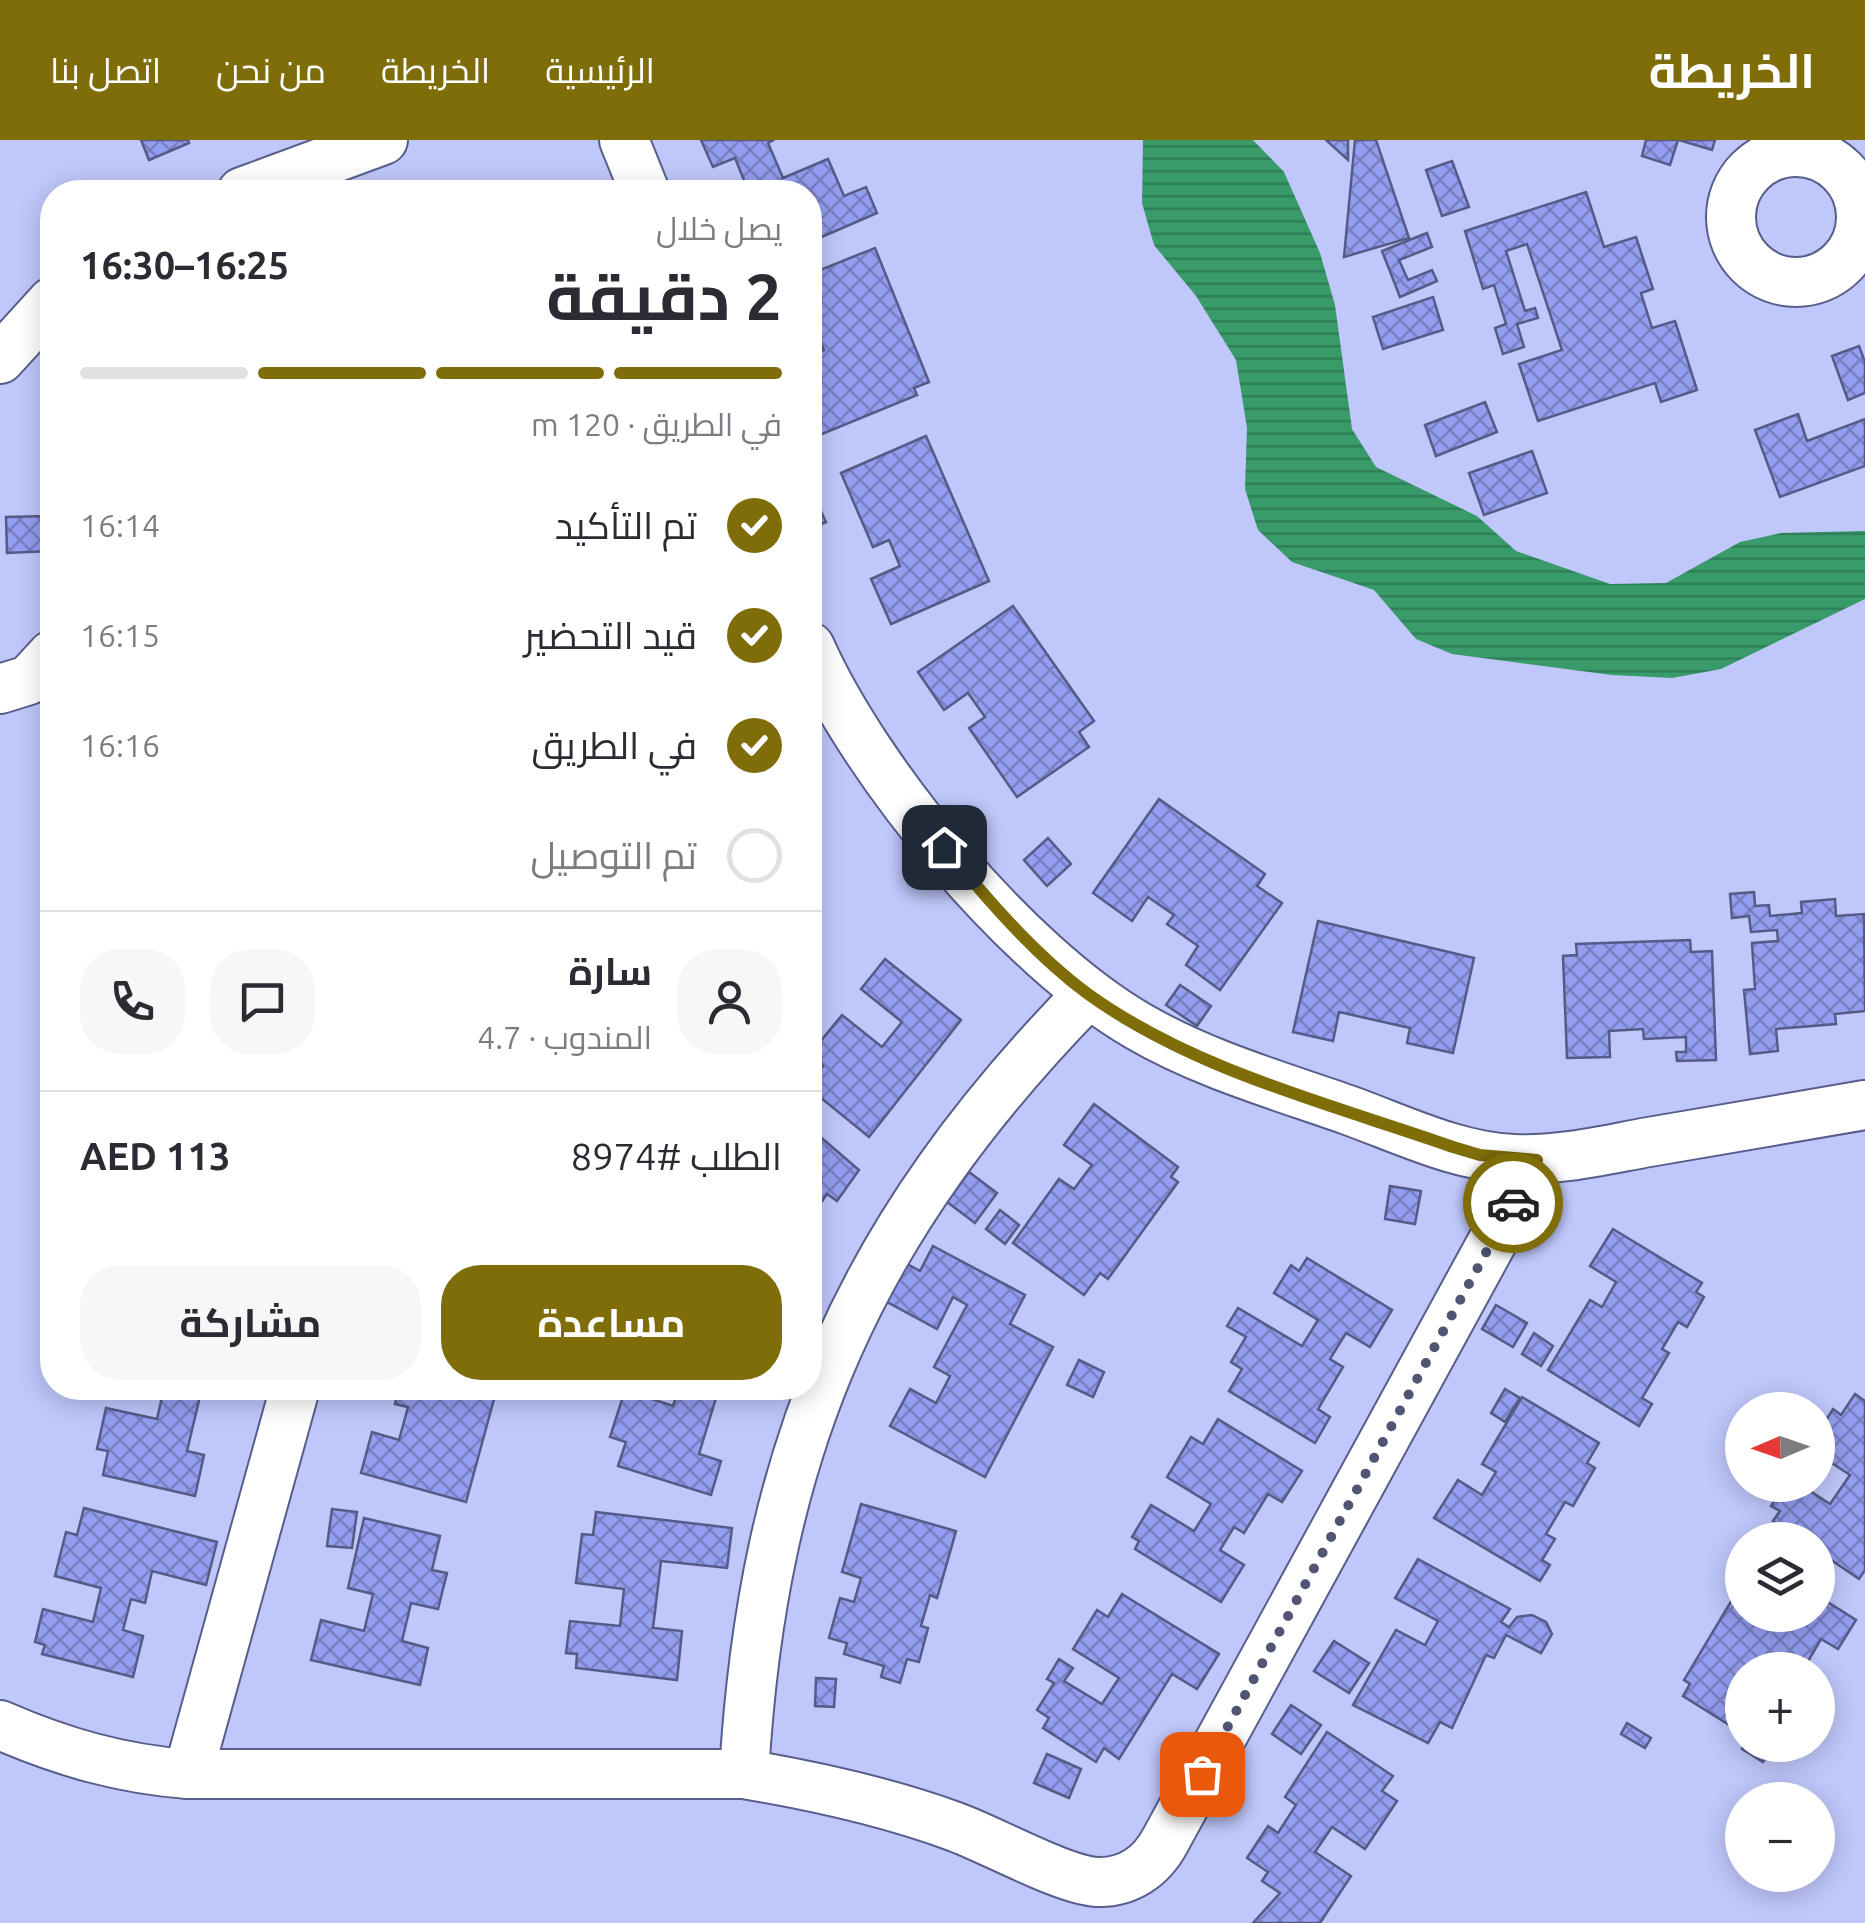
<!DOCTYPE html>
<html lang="ar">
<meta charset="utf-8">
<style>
:root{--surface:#fff;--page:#f7f7f7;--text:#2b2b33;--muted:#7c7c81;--line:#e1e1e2;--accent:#7f6d0a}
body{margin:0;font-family:Ubuntu,Cairo,sans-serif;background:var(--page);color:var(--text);direction:rtl;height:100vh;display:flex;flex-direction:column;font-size:38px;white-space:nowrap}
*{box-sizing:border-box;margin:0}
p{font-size:32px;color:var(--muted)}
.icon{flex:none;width:55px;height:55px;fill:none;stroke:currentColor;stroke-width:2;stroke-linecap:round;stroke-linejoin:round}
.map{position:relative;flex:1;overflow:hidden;direction:ltr}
.side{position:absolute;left:40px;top:40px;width:782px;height:1220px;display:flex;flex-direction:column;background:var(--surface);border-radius:40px;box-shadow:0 5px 25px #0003;direction:rtl}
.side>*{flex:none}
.needle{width:65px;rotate:268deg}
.controls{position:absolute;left:1725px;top:1252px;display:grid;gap:20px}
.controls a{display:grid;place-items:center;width:110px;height:110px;border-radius:50%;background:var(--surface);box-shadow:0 5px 25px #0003;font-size:50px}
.pin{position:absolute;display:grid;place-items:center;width:85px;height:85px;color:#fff;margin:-42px;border-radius:20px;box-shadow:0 5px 15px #0006}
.courier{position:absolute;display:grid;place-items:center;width:100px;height:100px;margin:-50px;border:8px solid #7f6d0a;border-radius:50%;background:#fff;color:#222;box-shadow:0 2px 12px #0007}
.headline em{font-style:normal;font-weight:700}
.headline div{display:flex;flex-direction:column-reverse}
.headline{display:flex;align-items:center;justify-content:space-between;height:170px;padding:0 40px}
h1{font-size:65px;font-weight:700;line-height:75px}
.bar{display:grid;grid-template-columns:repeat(4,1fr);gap:15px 10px;align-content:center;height:120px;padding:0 40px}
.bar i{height:12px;border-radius:8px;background:var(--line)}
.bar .on{background:var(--accent)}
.bar p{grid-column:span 4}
.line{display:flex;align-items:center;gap:25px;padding:0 40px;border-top:2px solid var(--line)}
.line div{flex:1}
.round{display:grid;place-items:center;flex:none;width:105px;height:105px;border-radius:40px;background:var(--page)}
ol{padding:0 40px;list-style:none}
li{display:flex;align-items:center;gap:30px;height:110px}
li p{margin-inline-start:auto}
li .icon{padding:10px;border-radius:50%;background:var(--accent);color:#fff;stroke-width:4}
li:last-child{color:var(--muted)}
li i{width:55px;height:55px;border:5px solid var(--line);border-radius:50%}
.button{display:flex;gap:20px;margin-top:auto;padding:20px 40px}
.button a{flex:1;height:115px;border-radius:40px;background:var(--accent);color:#fff;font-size:40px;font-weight:700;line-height:115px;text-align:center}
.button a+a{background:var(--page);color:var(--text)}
header{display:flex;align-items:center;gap:60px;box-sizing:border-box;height:140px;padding:0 50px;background:var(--accent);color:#fff}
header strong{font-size:48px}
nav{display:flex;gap:55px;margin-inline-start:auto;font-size:35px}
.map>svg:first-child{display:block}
.water{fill:url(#water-rules)}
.building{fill:url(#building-cross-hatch);stroke:#555b87;stroke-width:2.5}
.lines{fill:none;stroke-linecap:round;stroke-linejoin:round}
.minor-casing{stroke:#585e8b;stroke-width:52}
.minor{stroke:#fff;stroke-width:48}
.done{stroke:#505573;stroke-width:10;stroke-dasharray:0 18}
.route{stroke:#7f6d0a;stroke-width:12}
</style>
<header>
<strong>الخريطة</strong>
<nav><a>الرئيسية</a><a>الخريطة</a><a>من نحن</a><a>اتصل بنا</a></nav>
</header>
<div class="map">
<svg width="1865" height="1783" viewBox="0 0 1865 1783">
<defs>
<pattern id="water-rules" width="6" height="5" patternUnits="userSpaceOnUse" patternTransform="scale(2.5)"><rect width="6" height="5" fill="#389b69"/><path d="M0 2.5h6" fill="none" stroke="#2e7d57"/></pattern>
<pattern id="building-cross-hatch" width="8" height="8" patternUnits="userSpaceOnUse" patternTransform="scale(2.5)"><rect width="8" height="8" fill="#949ef1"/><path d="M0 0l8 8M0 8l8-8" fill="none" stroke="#7880c3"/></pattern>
</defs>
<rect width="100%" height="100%" fill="#bfc7fb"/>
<!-- water -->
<path class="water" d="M 1143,0 L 1253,0 L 1284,32 L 1320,113 L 1335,165 L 1352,289 L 1376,327 L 1477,376 L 1516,411 L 1610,444 L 1666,443 L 1740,402 L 1781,393 L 1865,391 L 1865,459 L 1721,529 L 1672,538 L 1612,535 L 1452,514 L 1416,499 L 1374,450 L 1292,422 L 1258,390 L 1245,349 L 1247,288 L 1236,220 L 1196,156 L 1154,105 L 1142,63 Z"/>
<!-- building -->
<g class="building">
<path d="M 141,0 L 188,0 L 189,3 L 149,20 Z"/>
<path d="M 701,0 L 774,0 L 768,3 L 783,38 L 828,19 L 844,56 L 866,47 L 877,73 L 810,102 L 810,52 L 736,52 L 746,45 L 735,18 L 713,27 Z"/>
<path d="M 1326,0 L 1348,0 L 1348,20 Z"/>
<path d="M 1355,0 L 1376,0 L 1409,98 L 1344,117 Z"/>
<path d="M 1646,0 L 1678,0 L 1670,25 L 1642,16 Z"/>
<path d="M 1679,0 L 1715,0 L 1712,10 Z"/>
<path d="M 1452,21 L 1469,67 L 1442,76 L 1426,30 Z"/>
<path d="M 1586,52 L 1604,107 L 1636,97 L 1653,149 L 1641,153 L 1652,188 L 1675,181 L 1697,250 L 1661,262 L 1655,243 L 1538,281 L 1519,224 L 1562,210 L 1527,104 L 1506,111 L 1525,171 L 1535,168 L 1538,178 L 1517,184 L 1524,207 L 1503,214 L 1495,188 L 1506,184 L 1494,145 L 1483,149 L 1465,91 Z"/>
<path d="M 1427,93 L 1432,107 L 1399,120 L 1408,140 L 1432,130 L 1437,141 L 1400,157 L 1382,111 Z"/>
<path d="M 875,108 L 929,242 L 914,248 L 917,255 L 810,299 L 810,242 L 814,240 L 810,216 L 824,210 L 813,184 L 810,185 L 810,134 Z"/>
<path d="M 1433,157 L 1443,190 L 1383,209 L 1373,177 Z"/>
<path d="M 1859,206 L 1865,222 L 1865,253 L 1848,260 L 1832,216 Z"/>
<path d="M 1485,262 L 1497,292 L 1436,316 L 1425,285 Z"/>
<path d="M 1798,274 L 1807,301 L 1865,279 L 1865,326 L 1780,357 L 1755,290 Z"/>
<path d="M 926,296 L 989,441 L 891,484 L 871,439 L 900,426 L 889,400 L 873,407 L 841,333 Z"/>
<path d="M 1532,311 L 1547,353 L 1484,375 L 1469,333 Z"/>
<path d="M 810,348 L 826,382 L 810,389 Z"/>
<path d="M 48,376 L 50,411 L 7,413 L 6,377 Z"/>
<path d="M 1013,466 L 1094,581 L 1079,592 L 1089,607 L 1017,657 L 969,588 L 985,577 L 968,553 L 944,570 L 918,532 Z"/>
<path d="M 1159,659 L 1265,734 L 1257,746 L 1282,763 L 1220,850 L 1186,825 L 1198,806 L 1167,784 L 1174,775 L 1148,757 L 1132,781 L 1093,753 Z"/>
<path d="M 1048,698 L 1071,724 L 1047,746 L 1024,720 Z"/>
<path d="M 1754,752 L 1755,766 L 1769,765 L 1770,776 L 1802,773 L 1801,762 L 1835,759 L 1836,776 L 1864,774 L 1865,871 L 1835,874 L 1836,884 L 1776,889 L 1778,911 L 1750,914 L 1744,850 L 1755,849 L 1752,803 L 1778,801 L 1777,790 L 1751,792 L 1749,776 L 1732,778 L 1730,754 Z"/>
<path d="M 1318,781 L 1474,818 L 1453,913 L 1407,903 L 1410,888 L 1339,872 L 1333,901 L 1293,892 Z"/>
<path d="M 1690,800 L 1691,812 L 1712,811 L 1716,920 L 1677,921 L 1676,912 L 1686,912 L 1686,897 L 1644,899 L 1643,889 L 1609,891 L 1610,917 L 1567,918 L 1563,816 L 1577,815 L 1576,804 Z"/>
<path d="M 885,819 L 961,880 L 869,997 L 810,949 L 810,942 L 823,926 L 810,914 L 842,875 L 882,907 L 902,882 L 861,849 Z"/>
<path d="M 1180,845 L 1211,866 L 1197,886 L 1166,865 Z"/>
<path d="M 1094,964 L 1178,1027 L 1171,1037 L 1178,1042 L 1108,1139 L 1100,1133 L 1084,1155 L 1013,1103 L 1059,1039 L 1074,1049 L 1092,1025 L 1064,1005 Z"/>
<path d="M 810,988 L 859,1030 L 837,1061 L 827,1054 L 810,1078 Z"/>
<path d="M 969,1032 L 997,1053 L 975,1083 L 947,1062 Z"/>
<path d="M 1390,1046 L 1421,1051 L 1415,1084 L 1385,1079 Z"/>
<path d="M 1000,1070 L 1019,1085 L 1005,1104 L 986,1089 Z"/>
<path d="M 1613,1089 L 1702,1143 L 1696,1152 L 1704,1157 L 1687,1187 L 1678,1182 L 1662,1209 L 1669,1213 L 1642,1258 L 1652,1264 L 1639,1286 L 1548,1230 L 1590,1160 L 1602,1167 L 1616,1142 L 1590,1126 Z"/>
<path d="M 933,1106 L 1025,1155 L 1010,1184 L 1053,1207 L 985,1337 L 890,1286 L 910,1249 L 936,1263 L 950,1236 L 934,1227 L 967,1165 L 953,1157 L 937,1189 L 876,1156 L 896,1118 L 920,1131 Z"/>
<path d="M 1307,1118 L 1392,1170 L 1370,1207 L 1346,1193 L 1330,1219 L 1343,1227 L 1318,1269 L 1330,1277 L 1315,1303 L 1229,1251 L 1242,1229 L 1231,1222 L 1246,1197 L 1227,1186 L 1238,1168 L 1302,1206 L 1318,1180 L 1274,1153 L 1291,1125 L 1299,1131 Z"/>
<path d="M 1496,1165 L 1527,1183 L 1513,1207 L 1482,1189 Z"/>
<path d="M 1534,1193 L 1553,1206 L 1541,1226 L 1522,1214 Z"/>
<path d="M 1079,1220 L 1104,1232 L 1093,1257 L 1067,1245 Z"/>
<path d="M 164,1248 L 229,1248 L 226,1258 L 201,1252 L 187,1311 L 204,1315 L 195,1356 L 103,1335 L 108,1311 L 97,1309 L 106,1268 L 157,1279 Z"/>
<path d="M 399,1248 L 497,1248 L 466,1362 L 361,1333 L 372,1292 L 399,1300 L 408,1267 L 395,1264 Z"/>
<path d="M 679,1248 L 719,1248 L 699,1314 L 721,1321 L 711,1355 L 618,1326 L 626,1302 L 610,1297 L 625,1250 L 673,1266 Z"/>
<path d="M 1505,1249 L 1520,1258 L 1505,1282 L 1491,1273 Z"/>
<path d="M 1855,1254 L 1865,1261 L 1865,1430 L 1859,1439 L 1818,1411 L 1818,1400 L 1801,1400 L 1773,1381 L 1780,1371 L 1771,1366 L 1785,1345 L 1801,1345 L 1830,1364 L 1850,1335 L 1818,1314 L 1818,1293 L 1833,1269 L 1841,1275 Z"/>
<path d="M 1522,1257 L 1599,1303 L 1587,1323 L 1595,1328 L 1573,1366 L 1565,1362 L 1546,1394 L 1555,1399 L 1542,1420 L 1550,1425 L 1540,1441 L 1434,1378 L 1458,1340 L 1482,1355 L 1496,1332 L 1482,1324 Z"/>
<path d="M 1218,1279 L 1302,1331 L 1282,1362 L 1268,1354 L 1244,1393 L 1234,1387 L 1220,1410 L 1244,1425 L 1221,1462 L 1135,1409 L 1139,1401 L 1132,1397 L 1151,1365 L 1194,1391 L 1211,1364 L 1167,1337 L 1191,1297 L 1203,1304 Z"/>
<path d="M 861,1364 L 956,1391 L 937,1458 L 930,1455 L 921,1486 L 928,1488 L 919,1522 L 907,1519 L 900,1543 L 881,1537 L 884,1526 L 844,1514 L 847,1503 L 829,1498 L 840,1458 L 854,1462 L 861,1438 L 842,1432 Z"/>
<path d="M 84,1368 L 217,1402 L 206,1445 L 152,1431 L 145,1463 L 131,1459 L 123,1490 L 143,1496 L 133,1537 L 42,1514 L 45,1505 L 35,1502 L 43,1469 L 93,1482 L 101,1448 L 55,1436 L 66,1392 L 77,1395 Z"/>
<path d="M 332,1369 L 357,1372 L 352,1408 L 327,1406 Z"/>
<path d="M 596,1372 L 732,1388 L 727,1428 L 661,1421 L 653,1488 L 682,1491 L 677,1540 L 576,1528 L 577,1514 L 566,1513 L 570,1481 L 620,1486 L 624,1449 L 576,1443 L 582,1394 L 593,1395 Z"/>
<path d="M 364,1378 L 440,1396 L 432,1430 L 447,1433 L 438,1469 L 411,1463 L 402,1501 L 428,1508 L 420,1545 L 311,1520 L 321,1480 L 364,1491 L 373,1454 L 348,1448 Z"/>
<path d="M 1418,1419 L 1510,1469 L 1501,1482 L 1509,1487 L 1517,1477 L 1532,1475 L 1546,1482 L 1552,1494 L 1541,1513 L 1506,1495 L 1494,1518 L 1486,1515 L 1452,1588 L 1440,1582 L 1428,1603 L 1353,1565 L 1396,1490 L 1425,1505 L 1438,1481 L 1395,1458 Z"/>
<path d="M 1742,1443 L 1742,1475 L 1818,1475 L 1818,1456 L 1856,1480 L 1838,1509 L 1821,1499 L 1803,1530 L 1742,1530 L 1742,1593 L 1683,1556 L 1690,1544 L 1684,1540 Z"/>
<path d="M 1122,1454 L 1219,1514 L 1197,1549 L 1172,1534 L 1119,1619 L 1104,1608 L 1096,1622 L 1043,1588 L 1049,1578 L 1037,1570 L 1054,1543 L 1047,1539 L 1059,1519 L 1073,1528 L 1064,1541 L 1102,1564 L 1119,1538 L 1073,1509 L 1097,1470 L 1108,1477 Z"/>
<path d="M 1334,1501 L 1369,1523 L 1349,1553 L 1314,1531 Z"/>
<path d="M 816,1538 L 836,1539 L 834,1567 L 815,1566 Z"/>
<path d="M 1291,1565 L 1321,1585 L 1301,1614 L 1272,1594 Z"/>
<path d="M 1627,1583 L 1651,1598 L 1645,1608 L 1621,1594 Z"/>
<path d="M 1327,1592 L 1393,1636 L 1382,1651 L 1397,1661 L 1365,1709 L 1332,1687 L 1315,1712 L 1351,1736 L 1320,1783 L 1253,1783 L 1280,1753 L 1262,1741 L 1268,1732 L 1247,1718 L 1268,1686 L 1278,1693 L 1296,1665 L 1285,1657 Z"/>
<path d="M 1745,1605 L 1773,1605 L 1763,1622 L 1742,1609 Z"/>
<path d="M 1047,1614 L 1081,1629 L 1069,1658 L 1034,1643 Z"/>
</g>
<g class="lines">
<!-- minor casing -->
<g class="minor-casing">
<g id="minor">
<path d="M 624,0 L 645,52"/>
<circle cx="1796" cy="77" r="65"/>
<path d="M 242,52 L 383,0"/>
<path d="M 0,219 L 52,162"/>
<path d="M 810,507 C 867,635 1016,815 1138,886 C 1203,924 1277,945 1348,970 C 1401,989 1457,1017 1514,1019 C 1559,1021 1604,1010 1649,1002 C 1721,989 1793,977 1865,965"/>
<path d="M 0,549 L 29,540 L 52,515"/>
<path d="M 0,1585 C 62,1612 121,1629 188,1634 L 744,1634 C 815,1646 885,1661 953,1686 C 990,1699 1062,1740 1097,1742 C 1127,1743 1151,1727 1165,1701 L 1537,1020"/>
<path d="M 188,1634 L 295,1248"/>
<path d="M 744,1634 C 763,1307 859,1088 1088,854"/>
</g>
</g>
<!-- minor -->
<use href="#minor" class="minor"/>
</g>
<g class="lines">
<!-- done -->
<path class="done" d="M 1202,1634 L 1513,1063"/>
<!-- route -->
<path class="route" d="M 944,707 C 987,759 1034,814 1088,854 C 1195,931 1331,964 1453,1007 L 1480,1015 L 1537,1020 L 1513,1063"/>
</g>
</svg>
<div class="controls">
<a><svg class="needle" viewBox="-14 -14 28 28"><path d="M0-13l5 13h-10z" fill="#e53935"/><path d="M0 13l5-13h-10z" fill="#7c7c81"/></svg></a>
<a><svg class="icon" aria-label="layers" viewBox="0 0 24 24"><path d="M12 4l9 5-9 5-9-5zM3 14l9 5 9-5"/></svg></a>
<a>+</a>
<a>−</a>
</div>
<div class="pin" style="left:1202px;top:1634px;background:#ea580c"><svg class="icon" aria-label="bag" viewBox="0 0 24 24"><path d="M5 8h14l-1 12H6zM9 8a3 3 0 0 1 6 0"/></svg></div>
<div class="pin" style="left:944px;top:707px;background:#1f2937"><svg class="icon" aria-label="home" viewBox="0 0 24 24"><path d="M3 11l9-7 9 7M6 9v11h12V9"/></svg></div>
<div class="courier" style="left:1513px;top:1063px"><svg class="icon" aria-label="car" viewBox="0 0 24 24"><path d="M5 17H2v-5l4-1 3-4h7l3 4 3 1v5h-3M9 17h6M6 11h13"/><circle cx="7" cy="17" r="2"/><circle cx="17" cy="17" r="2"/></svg></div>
<section class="side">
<div class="headline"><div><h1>2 دقيقة</h1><p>يصل خلال</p></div><em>16:25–16:30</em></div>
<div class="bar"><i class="on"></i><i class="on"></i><i class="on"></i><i></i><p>في الطريق · 120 m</p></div>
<ol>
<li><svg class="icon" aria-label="check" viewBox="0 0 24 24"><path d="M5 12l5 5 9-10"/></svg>تم التأكيد<p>16:14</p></li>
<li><svg class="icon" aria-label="check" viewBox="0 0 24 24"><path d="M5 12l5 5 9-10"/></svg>قيد التحضير<p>16:15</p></li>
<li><svg class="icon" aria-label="check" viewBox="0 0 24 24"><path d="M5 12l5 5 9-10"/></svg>في الطريق<p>16:16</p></li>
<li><i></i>تم التوصيل</li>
</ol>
<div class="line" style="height:180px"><a class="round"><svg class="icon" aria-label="person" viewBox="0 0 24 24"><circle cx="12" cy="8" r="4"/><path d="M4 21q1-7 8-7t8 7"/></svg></a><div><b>سارة</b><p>المندوب · 4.7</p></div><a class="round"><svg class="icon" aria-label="chat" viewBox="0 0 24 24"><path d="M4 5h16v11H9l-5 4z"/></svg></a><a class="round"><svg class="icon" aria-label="phone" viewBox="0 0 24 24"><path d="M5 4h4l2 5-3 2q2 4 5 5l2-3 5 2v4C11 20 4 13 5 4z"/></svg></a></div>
<div class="line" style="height:130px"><div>الطلب #8974</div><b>AED 113</b></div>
<div class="button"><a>مساعدة</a><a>مشاركة</a></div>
</section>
</div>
